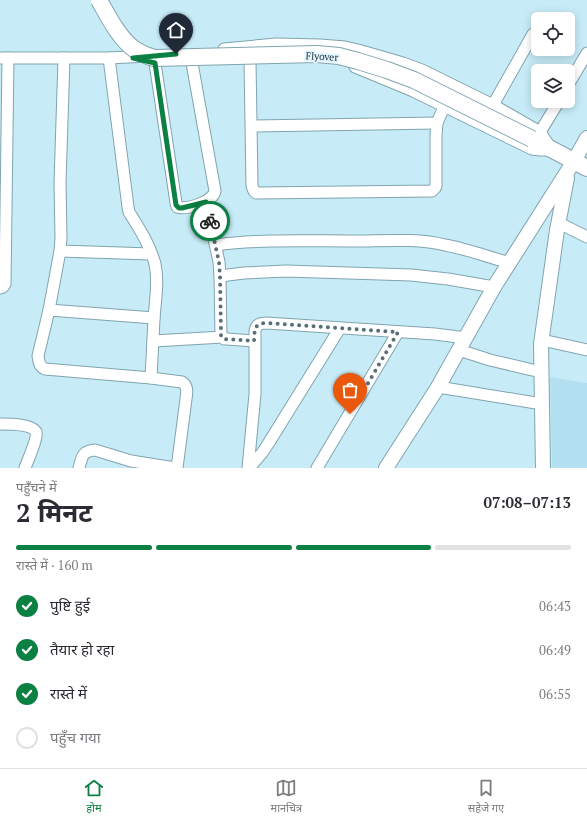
<!DOCTYPE html>
<html lang="hi">
<meta charset="utf-8">
<style>
:root{--surface:#fff;--page:#f2f2f3;--text:#2b2b33;--muted:#7c7c81;--line:#e1e1e2;--accent:#0b8043}
body{margin:0;font-family:"PT Serif","Noto Sans Devanagari",serif;background:var(--page);color:var(--text);height:100vh;display:flex;flex-direction:column;font-size:15px;white-space:nowrap}
*{box-sizing:border-box;margin:0}
p{font-size:13px;color:var(--muted)}
.icon{flex:none;width:22px;height:22px;fill:none;stroke:currentColor;stroke-width:2;stroke-linecap:round;stroke-linejoin:round}
.map{position:relative;height:468px;overflow:hidden}
.sheet{display:flex;flex-direction:column;background:var(--surface);flex:1}
.sheet>*{flex:none}
.buttons{position:absolute;left:531px;top:12px;display:grid;gap:8px}
.buttons a{display:grid;place-items:center;width:44px;height:44px;border-radius:6px;background:var(--surface);box-shadow:0 2px 10px #0003;font-size:20px}
.pin{position:absolute;display:grid;place-items:center;width:34px;height:34px;color:#fff;margin:-41px -17px;border-radius:50% 50% 50% 0;rotate:-45deg;box-shadow:0 0 4px #0007}
.pin .icon{rotate:45deg}
.courier{position:absolute;display:grid;place-items:center;width:40px;height:40px;margin:-20px;border:3px solid #0b8043;border-radius:50%;background:#fff;color:#222;box-shadow:0 1px 5px #0007}
.overview em{font-style:normal;font-weight:700}
.overview div{display:flex;flex-direction:column-reverse}
.overview{display:flex;align-items:center;justify-content:space-between;height:68px;padding:0 16px}
h1{font-size:26px;font-weight:700;line-height:30px}
.bar{display:grid;grid-template-columns:repeat(4,1fr);gap:6px 4px;align-content:center;height:48px;padding:0 16px}
.bar i{height:5px;border-radius:3px;background:var(--line)}
.bar .on{background:var(--accent)}
.bar p{grid-column:span 4}
ol{padding:0 16px;list-style:none}
li{display:flex;align-items:center;gap:12px;height:44px}
li p{margin-inline-start:auto}
li .icon{padding:4px;border-radius:50%;background:var(--accent);color:#fff;stroke-width:4}
li:last-child{color:var(--muted)}
li i{width:22px;height:22px;border:2px solid var(--line);border-radius:50%}
.dock{display:flex;justify-content:space-around;align-items:center;height:56px;border-top:1px solid var(--line);background:var(--surface);font-size:11px;color:var(--muted)}
.dock a{display:grid;justify-items:center;gap:2px}
.dock .on{color:var(--accent)}
.map>svg:first-child{display:block}
.built{fill:#b3e0f0}
.lines{fill:none;stroke-linecap:round;stroke-linejoin:round}
.minor-casing{stroke:#81a4af;stroke-width:13}
.tertiary-casing{stroke:#81a4af;stroke-width:16}
.secondary-casing{stroke:#81a4af;stroke-width:18}
.minor{stroke:#fff;stroke-width:11}
.tertiary{stroke:#fff;stroke-width:14}
.secondary{stroke:#fff;stroke-width:16}
.secondary-bridge-casing{stroke:#81a4af;stroke-width:18;stroke-linecap:butt}
.secondary-bridge{stroke:#fff;stroke-width:16}
.done{stroke:#596f77;stroke-width:4;stroke-dasharray:0 7.2}
.route{stroke:#0b8043;stroke-width:5}
.labels{text-anchor:middle;stroke-width:4;stroke-linejoin:round;paint-order:stroke}
.street-label{font-size:10px;fill:#1e2c31;stroke:#e1f6fe}
</style>
<div class="map">
<svg width="587" height="468" viewBox="0 0 587 468">
<rect width="100%" height="100%" fill="#c7ecf8"/>
<!-- built -->
<path class="built" d="M 550,377 L 587,383 L 587,468 L 552,468 Z"/>
<g class="lines">
<!-- minor casing -->
<g class="minor-casing">
<g id="minor">
<path d="M 224,49 L 276,44 L 320,45 L 345,47 L 358,50 L 403,63 L 422,70 L 493,105 L 540,132 L 552,150 L 540,150 L 532,149 L 413,91 L 355,67"/>
<path d="M 0,58 L 109,58 L 147,56"/>
<path d="M 64,58 L 60,183 L 61,238 L 60,251 L 49,310 L 38,356 C 39,362 39,366 45,369 L 151,378 L 182,382 C 188,386 187,392 186,399 L 177,468"/>
<path d="M 109,58 L 128,207 L 129,212 C 139,228 150,245 155,264 C 159,283 155,301 154,319 C 153,339 152,359 151,378"/>
<path d="M 250,61 L 252,186 L 254,191 L 256,193 L 432,191 L 435,188 L 436,186 L 436,136 L 437,123 L 444,107"/>
<path d="M 155,63 L 176,203 L 177,207 C 186,210 213,202 215,191 L 192,63"/>
<path d="M 568,85 L 587,53"/>
<path d="M 493,105 L 533,34"/>
<path d="M 252,126 L 437,123"/>
<path d="M 540,132 L 559,101"/>
<path d="M 206,202 L 219,262 L 220,276 L 221,336 L 224,339 L 227,339 L 254,341"/>
<path d="M 559,223 L 587,237"/>
<path d="M 216,245 C 262,239 308,241 353,241 C 382,241 417,238 445,245 C 467,249 488,257 510,263"/>
<path d="M 60,251 L 151,254"/>
<path d="M 220,276 L 244,273 L 286,271 L 411,275 L 448,279 L 494,287"/>
<path d="M 0,288 L 3,287 L 5,284 L 8,58"/>
<path d="M 49,310 L 154,318"/>
<path d="M 542,340 L 587,350"/>
<path d="M 153,341 L 223,337"/>
<path d="M 459,350 L 490,360 L 541,372"/>
<path d="M 438,387 L 542,404"/>
<path d="M 0,424 C 8,424 32,424 36,432 C 38,438 27,462 25,468"/>
<path d="M 79,468 C 82,457 82,451 95,450 L 131,461 L 175,468"/>
<path d="M 248,468 L 255,394 L 255,331 C 256,325 259,323 266,323 L 435,334 L 466,338"/>
<path d="M 249,468 L 262,453 L 268,444 L 340,328"/>
<path d="M 317,468 L 398,332"/>
</g>
</g>
<!-- tertiary casing -->
<g class="tertiary-casing">
<g id="tertiary">
<path d="M 386,468 L 438,387 L 494,287 L 574,161 L 587,138"/>
<path d="M 543,468 L 541,344 L 557,230 L 567,178"/>
</g>
</g>
<!-- secondary casing -->
<g class="secondary-casing">
<path id="secondary" d="M 532,139 L 587,168"/>
</g>
<!-- minor -->
<use href="#minor" class="minor"/>
<!-- tertiary -->
<use href="#tertiary" class="tertiary"/>
<!-- secondary -->
<use href="#secondary" class="secondary"/>
<!-- secondary-bridge casing -->
<g class="secondary-bridge-casing">
<path id="secondary-bridge" d="M 99,0 C 108,16 119,38 134,49 C 140,53 147,56 154,58 L 317,54 L 339,56 L 358,61 L 387,70 L 414,80 L 532,139"/>
</g>
<!-- secondary-bridge -->
<use href="#secondary-bridge" class="secondary-bridge"/>
</g>
<g class="lines">
<!-- done -->
<path class="done" d="M 210,221 L 219,262 L 220,276 L 221,333 L 221,336 L 224,339 L 254,341 C 255,330 253,324 266,323 L 398,332 L 350,414"/>
<!-- route -->
<path class="route" d="M 176,54 L 133,58 L 155,63 L 176,205 L 179,208 L 182,208 L 206,202 L 210,221"/>
</g>
<g class="labels">
<!-- street labels -->
<g class="street-label">
<text transform="translate(322 56) rotate(3)" y="4">Flyover</text>
</g>
</g>
</svg>
<div class="buttons">
<a><svg class="icon" aria-label="locate" viewBox="0 0 24 24"><circle cx="12" cy="12" r="6"/><path d="M12 2v4M12 18v4M2 12h4M18 12h4"/></svg></a>
<a><svg class="icon" aria-label="layers" viewBox="0 0 24 24"><path d="M12 4l9 5-9 5-9-5zM3 14l9 5 9-5"/></svg></a>
</div>
<div class="pin" style="left:350px;top:414px;background:#ea580c"><svg class="icon" aria-label="bag" viewBox="0 0 24 24"><path d="M5 8h14l-1 12H6zM9 8a3 3 0 0 1 6 0"/></svg></div>
<div class="pin" style="left:176px;top:54px;background:#1f2937"><svg class="icon" aria-label="home" viewBox="0 0 24 24"><path d="M3 11l9-7 9 7M6 9v11h12V9"/></svg></div>
<div class="courier" style="left:210px;top:221px"><svg class="icon" aria-label="bike" viewBox="0 0 24 24"><circle cx="6" cy="16" r="4"/><circle cx="18" cy="16" r="4"/><path d="M6 16l4-8h5l3 8M10 8l3 8H6M13 5h3"/></svg></div>
</div>
<section class="sheet">
<div class="overview"><div><h1>2 मिनट</h1><p>पहुँचने में</p></div><em>07:08–07:13</em></div>
<div class="bar"><i class="on"></i><i class="on"></i><i class="on"></i><i></i><p>रास्ते में · 160 m</p></div>
<ol>
<li><svg class="icon" aria-label="check" viewBox="0 0 24 24"><path d="M5 12l5 5 9-10"/></svg>पुष्टि हुई<p>06:43</p></li>
<li><svg class="icon" aria-label="check" viewBox="0 0 24 24"><path d="M5 12l5 5 9-10"/></svg>तैयार हो रहा<p>06:49</p></li>
<li><svg class="icon" aria-label="check" viewBox="0 0 24 24"><path d="M5 12l5 5 9-10"/></svg>रास्ते में<p>06:55</p></li>
<li><i></i>पहुँच गया</li>
</ol>
</section>
<nav class="dock">
<a class="on"><svg class="icon" aria-label="home" viewBox="0 0 24 24"><path d="M3 11l9-7 9 7M6 9v11h12V9"/></svg>होम</a>
<a><svg class="icon" aria-label="map" viewBox="0 0 24 24"><path d="M3 6l6-2 6 2 6-2v14l-6 2-6-2-6 2zM9 4v14M15 6v14"/></svg>मानचित्र</a>
<a><svg class="icon" aria-label="saved" viewBox="0 0 24 24"><path d="M7 4h10v16l-5-4-5 4z"/></svg>सहेजे गए</a>
</nav>
